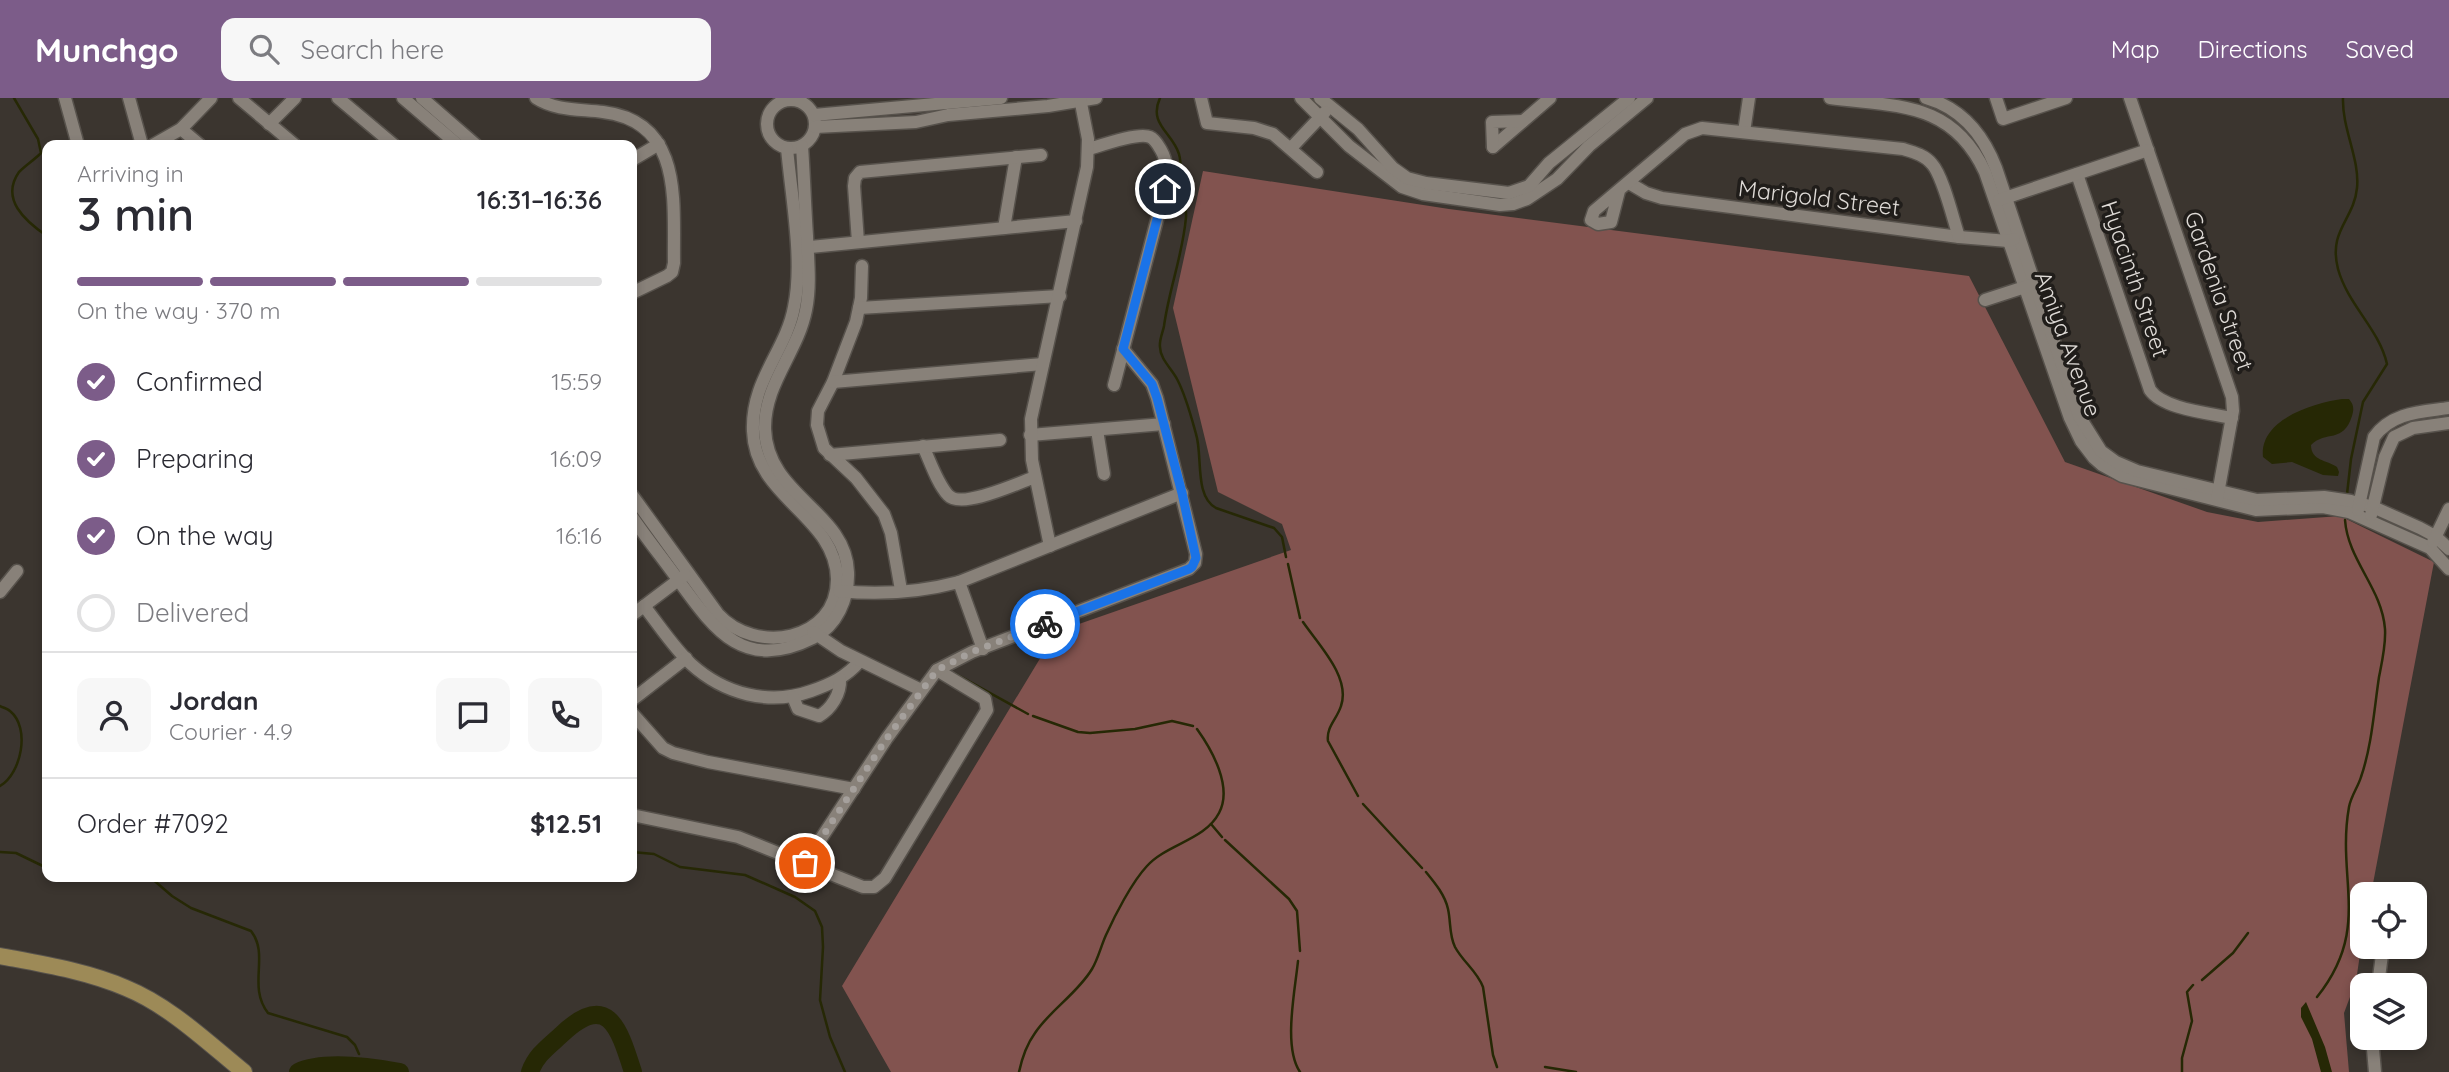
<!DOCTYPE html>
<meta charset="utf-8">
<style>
:root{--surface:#fff;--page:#f7f7f7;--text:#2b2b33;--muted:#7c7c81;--line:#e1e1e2;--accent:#7c5c89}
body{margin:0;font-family:Quicksand,sans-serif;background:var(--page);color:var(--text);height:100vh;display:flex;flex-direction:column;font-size:26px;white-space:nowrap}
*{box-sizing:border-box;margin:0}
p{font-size:23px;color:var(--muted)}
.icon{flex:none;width:38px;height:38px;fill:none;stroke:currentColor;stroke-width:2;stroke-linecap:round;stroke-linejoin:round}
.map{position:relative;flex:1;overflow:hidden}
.side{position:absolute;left:42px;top:42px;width:595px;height:742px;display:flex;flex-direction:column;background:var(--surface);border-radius:14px;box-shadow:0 4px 10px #0003}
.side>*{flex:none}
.controls{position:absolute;left:2350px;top:784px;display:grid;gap:14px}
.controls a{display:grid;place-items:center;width:77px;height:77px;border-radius:14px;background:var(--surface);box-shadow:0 4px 10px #0003;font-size:35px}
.pin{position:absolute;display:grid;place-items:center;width:60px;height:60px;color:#fff;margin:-30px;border:4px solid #fff;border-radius:50%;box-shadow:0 2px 7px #0007}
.courier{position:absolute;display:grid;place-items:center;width:70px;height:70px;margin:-35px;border:5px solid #1a73e8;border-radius:50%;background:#fff;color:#222;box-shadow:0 2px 9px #0007}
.overview em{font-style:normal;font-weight:600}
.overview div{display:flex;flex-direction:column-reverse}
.overview{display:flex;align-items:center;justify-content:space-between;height:119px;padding:0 35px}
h1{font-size:46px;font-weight:600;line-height:52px}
.bar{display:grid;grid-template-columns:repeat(4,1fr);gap:10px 7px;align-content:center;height:84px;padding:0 35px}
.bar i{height:9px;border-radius:5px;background:var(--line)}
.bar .selected{background:var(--accent)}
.bar p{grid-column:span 4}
.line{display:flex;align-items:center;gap:18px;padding:0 35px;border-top:2px solid var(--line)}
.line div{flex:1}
.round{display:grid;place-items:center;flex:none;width:74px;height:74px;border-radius:14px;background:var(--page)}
ol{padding:0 35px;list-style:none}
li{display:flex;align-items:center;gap:21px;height:77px}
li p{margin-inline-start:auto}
li .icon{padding:7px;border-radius:50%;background:var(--accent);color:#fff;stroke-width:4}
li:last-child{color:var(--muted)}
li i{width:38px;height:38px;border:4px solid var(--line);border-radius:50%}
header{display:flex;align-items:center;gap:42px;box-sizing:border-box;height:98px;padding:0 35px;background:var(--accent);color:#fff}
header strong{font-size:33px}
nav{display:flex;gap:38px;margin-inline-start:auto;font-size:24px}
.search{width:490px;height:63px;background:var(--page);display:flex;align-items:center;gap:18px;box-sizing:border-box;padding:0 24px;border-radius:14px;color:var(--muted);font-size:26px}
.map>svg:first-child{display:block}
.green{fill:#82534f}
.water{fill:#262805}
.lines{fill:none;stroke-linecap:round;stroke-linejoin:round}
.stream{stroke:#262805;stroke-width:2.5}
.river{stroke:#262805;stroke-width:18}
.minor-casing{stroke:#57524c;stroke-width:15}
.major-casing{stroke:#57524c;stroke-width:18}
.minor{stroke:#888179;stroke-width:12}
.major{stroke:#9d8a57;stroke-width:16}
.done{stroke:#a5a09c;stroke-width:7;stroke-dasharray:0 12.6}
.route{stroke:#1a73e8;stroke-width:9}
.labels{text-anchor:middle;stroke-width:7;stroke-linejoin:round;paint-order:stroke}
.street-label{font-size:23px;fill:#dedad6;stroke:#201d1a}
</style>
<header>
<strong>Munchgo</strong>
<div class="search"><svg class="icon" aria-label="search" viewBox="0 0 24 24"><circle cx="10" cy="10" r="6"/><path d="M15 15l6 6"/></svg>Search here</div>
<nav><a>Map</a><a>Directions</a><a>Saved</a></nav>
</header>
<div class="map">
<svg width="2449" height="974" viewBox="0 0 2449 974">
<rect width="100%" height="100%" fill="#3b352f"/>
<!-- green -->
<path class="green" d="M 1203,73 L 1449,111 L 1969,178 L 2065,364 L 2207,414 L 2258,424 L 2340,418 L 2434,464 L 2371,796 L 2362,796 L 2362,843 L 2356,883 L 2344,915 L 2349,974 L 891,974 L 842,888 L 1056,534 L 1291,452 L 1282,426 L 1218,394 L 1173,210 Z"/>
<!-- water -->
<g class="water">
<path d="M 2342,301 L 2349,301 C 2354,307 2354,311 2352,318 C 2343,346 2326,332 2311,347 C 2311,363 2327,362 2337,369 L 2339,374 L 2338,378 L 2323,377 L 2292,364 L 2272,366 L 2263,359 C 2259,321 2314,305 2342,301 Z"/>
<path d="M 2306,904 L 2325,949 L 2332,974 L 2321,974 L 2312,941 L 2301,919 L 2301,910 Z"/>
</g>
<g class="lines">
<!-- stream -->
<g class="stream">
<path d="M 14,0 L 38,41 L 41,55 C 34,62 26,67 19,74 C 0,101 25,123 47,138"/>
<path d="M 1160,0 C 1148,26 1172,34 1179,56 C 1182,67 1180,76 1181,87 C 1181,98 1187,108 1186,119 C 1183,156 1169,191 1164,228 C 1163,234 1159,242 1160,249 C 1160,261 1172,271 1177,281 C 1186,298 1191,318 1196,336 C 1203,358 1194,398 1216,410 L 1274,430 L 1282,439 L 1286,459"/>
<path d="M 2343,0 C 2342,31 2360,61 2357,90 C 2354,122 2328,132 2338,171 C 2348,207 2379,231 2387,266 L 2363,304 L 2351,361 L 2347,396"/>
<path d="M 1288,466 L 1300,520"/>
<path d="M 1303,524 C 1318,546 1351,579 1341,608 C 1337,621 1326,629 1328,643 L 1358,698"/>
<path d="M 954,575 L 1028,616"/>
<path d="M 0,608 C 3,610 7,610 10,613 C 31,630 21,676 0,688"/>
<path d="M 1033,618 L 1078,634 L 1090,635 L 1135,631 L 1172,623 L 1193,628"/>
<path d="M 1363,706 L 1422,770"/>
<path d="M 1211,726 L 1222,739"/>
<path d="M 1225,742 L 1289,801 L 1297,813 L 1300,853"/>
<path d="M 0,754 L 16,755 L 47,770"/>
<path d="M 632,754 L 654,756 L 680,769 L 745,777 L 795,799 L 815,813 L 822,829 L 823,849 L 820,902 L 830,939 L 845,974"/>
<path d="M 1426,774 C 1435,785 1445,797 1448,811 C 1451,824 1449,837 1455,849 C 1463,864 1477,873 1483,889 L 1493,957 L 1497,969"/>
<path d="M 150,779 L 172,798 L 191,810 L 251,833 C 270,857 247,888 268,915 L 347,939 L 355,947 L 359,956"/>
<path d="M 1298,863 C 1295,893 1283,949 1300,974"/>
<path d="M 2202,882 L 2233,855 L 2248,835"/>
<path d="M 2317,899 C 2372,830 2336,782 2349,709 C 2351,698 2358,689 2361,679 C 2372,647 2374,612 2379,579 C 2382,564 2386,547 2385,531 C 2382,490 2348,463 2345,422"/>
<path d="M 361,961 L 366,971"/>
<path d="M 1545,969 L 1576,974"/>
<path d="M 1019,974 C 1022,960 1027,946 1035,935 C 1051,911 1077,896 1092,871 C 1098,861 1101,848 1106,837 C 1115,817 1132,784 1147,768 C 1167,746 1205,742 1219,715 C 1233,689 1212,652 1197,631"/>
<path d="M 2182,974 L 2182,960 L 2192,923 L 2187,894 L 2193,887"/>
</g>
<!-- river -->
<g class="river">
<path d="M 298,974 C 323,962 373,969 400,974"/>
<path d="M 530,974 C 536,957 548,949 561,937 C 608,892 619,930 633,974"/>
</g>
<!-- minor casing -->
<g class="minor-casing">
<g id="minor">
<path d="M 65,0 L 78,47"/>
<path d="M 129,0 L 142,47"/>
<path d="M 239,0 L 295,47"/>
<path d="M 338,0 L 394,47"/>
<path d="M 403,0 L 458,47"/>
<path d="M 422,0 L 476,47"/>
<path d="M 536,0 C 556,13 580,11 603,14 C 684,24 673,104 674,165 L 672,174 L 667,178 L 632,195"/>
<path d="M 1201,0 L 1207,25 L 1254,30 L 1273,36 L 1317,74"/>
<path d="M 1301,0 L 1349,48 L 1402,89 L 1423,96 L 1500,107 L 1513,106 L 1527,101 L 1557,81 L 1589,48 L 1647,0"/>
<path d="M 1320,0 L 1358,31 L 1393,70 L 1407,80 L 1426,85 L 1509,95 L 1529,88 L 1549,65 L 1629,0"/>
<path d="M 1830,0 C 1897,9 1952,3 1985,74 L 2070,320 L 2081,343 L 2094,360 L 2102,367 L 2122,378 L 2256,412 L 2323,409 L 2349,414 L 2430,450 L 2449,471"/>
<path d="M 1926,0 C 1961,10 1983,36 1996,70 L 2079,318 L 2101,353 L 2116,364 L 2137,373 L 2257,402 L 2324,399 L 2351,403 L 2373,409 L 2420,430 L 2435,438 L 2449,451"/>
<path d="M 1996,0 L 2003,21 L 2066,0"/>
<path d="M 2130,0 L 2232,299 L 2233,313 L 2217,401"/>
<circle cx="791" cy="26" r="24"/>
<path d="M 814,17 L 1001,0"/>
<path d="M 269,26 L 295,0"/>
<path d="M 815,29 L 916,24 L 948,17 L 1048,8 L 1096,0"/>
<path d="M 181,31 L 200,47"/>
<path d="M 1744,34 L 1749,0"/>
<path d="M 153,47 L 181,31 L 211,0"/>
<path d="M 1493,49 L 1550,0"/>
<path d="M 1493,49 L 1492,24 L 1523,23"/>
<path d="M 1291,50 L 1325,14"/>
<path d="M 1089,51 C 1102,47 1139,34 1150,39 C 1155,41 1158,47 1161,52 C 1168,64 1167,77 1165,91 L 1114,287"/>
<path d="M 632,62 L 659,46"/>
<path d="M 2077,76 L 2150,292 C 2163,311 2209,315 2232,320"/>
<path d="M 1629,85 L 1646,95 L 1662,100 L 1959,139 L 2008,143 L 2014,141"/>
<path d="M 1619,93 L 1611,124 L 1598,126 L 1591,122 L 1594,113 L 1678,42 L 1685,36 L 1702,30 L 1903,51 C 1913,54 1925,57 1932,66 C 1943,78 1953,121 1959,139"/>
<path d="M 1999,102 L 2148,52"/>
<path d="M 1004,130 L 1016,59"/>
<path d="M 858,144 L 854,88 L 855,80 L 860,74 L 1041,57"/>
<path d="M 800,150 L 1076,123"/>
<path d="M 862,168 L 861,200 L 856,224 L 833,284 L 818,313 L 817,327 L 824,350 L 856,380 L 884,416 L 891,435 L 901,492"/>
<path d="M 1985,202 L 2031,187"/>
<path d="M 859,210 L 1060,198"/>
<path d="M 833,284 L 1043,266"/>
<path d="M 1097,332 L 1104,376"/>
<path d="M 1030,337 L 1164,326"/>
<path d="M 923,348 C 930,363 937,385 948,397 C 961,412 1018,385 1035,379"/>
<path d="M 830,357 L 1000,342"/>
<path d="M 632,397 L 718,516 C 755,557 837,544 837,481 C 836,418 755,400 753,333 C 751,282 786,253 794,209 C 804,163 791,97 787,50"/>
<path d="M 2358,412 L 2374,339 C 2392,314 2421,314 2449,310"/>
<path d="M 2371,417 L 2385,359 L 2394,339 L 2413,330 L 2449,325"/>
<path d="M 632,419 C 647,441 664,462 679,483 C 716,534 745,574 813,540 C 837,528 849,500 848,474 C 846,413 767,398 765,331 C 764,286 798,254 806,212 C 811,187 808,162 807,138 C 805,108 804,78 802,48"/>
<path d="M 2433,444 L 2449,411"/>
<path d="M 1050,448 L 1032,362 L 1031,321 L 1087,69 L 1088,41 L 1080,0"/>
<path d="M 959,484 L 983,551"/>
<path d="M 839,493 C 878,497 921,494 959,484 L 1182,395"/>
<path d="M 0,494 L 17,473"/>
<path d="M 644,508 C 659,527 674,550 691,566 C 724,596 769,608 811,593 C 831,586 846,579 860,563"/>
<path d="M 632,517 L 685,477"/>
<path d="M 813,534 L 841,553 L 921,592"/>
<path d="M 793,599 L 798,611 L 819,618 C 831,611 841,596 840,581"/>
<path d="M 632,602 L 686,560"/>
<path d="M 632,615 L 663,650 L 673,655 L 708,664 L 854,691"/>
<path d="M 632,717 L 738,739 L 863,789 L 874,789 L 885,780 L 987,612 L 985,601 L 937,572"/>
<path d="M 805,765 L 887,640 L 937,572 L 972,554 L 1189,471 L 1195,465 L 1196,456 L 1157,300 L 1152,286 L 1123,251"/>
<path d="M 2378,887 L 2383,849"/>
<path d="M 2372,940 L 2375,974"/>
</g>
</g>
<!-- major casing -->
<g class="major-casing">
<path id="major" d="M 0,858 C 42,866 86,873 126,890 C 170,908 207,944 244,974"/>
</g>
<!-- minor -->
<use href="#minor" class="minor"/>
<!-- major -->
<use href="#major" class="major"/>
</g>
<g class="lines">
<!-- done -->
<path class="done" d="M 805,765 L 887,640 L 937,572 L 972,554 L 1045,526"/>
<!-- route -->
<path class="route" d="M 1045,526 L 1189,471 L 1192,469 L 1196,460 L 1182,395 L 1157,300 L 1152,286 L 1123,251 L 1165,91"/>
</g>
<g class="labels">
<!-- street labels -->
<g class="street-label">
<text transform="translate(1819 100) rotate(7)" y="8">Marigold Street</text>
<text transform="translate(2135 181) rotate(71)" y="8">Hyacinth Street</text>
<text transform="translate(2219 193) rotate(71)" y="8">Gardenia Street</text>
<text transform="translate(2068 246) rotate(70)" y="8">Amiya Avenue</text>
</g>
</g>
</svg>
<div class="controls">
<a><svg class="icon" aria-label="locate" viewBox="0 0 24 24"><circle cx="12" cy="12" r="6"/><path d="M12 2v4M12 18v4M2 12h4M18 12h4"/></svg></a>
<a><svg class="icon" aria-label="layers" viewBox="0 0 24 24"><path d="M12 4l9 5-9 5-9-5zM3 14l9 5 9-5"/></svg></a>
</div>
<div class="pin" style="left:805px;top:765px;background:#ea580c"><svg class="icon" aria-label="bag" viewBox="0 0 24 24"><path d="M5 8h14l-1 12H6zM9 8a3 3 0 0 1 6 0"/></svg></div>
<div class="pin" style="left:1165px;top:91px;background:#1f2937"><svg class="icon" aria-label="home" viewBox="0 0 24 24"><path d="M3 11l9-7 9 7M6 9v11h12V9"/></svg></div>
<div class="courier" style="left:1045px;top:526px"><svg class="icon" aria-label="bike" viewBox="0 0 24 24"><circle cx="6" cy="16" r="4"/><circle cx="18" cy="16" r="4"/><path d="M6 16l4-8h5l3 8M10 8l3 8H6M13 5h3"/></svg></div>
<section class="side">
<div class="overview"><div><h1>3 min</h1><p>Arriving in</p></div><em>16:31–16:36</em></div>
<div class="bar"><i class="selected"></i><i class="selected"></i><i class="selected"></i><i></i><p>On the way · 370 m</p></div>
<ol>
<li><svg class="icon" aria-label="check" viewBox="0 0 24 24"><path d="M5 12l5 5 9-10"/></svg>Confirmed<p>15:59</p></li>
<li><svg class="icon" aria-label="check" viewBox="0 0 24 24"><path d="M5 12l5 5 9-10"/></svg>Preparing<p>16:09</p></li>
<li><svg class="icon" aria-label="check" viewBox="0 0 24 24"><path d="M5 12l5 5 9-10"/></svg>On the way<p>16:16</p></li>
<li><i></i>Delivered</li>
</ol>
<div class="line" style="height:126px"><a class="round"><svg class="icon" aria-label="person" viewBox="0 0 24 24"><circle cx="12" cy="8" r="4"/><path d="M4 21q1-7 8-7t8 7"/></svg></a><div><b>Jordan</b><p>Courier · 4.9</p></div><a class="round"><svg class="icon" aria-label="chat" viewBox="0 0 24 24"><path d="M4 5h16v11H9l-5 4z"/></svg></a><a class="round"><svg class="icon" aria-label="phone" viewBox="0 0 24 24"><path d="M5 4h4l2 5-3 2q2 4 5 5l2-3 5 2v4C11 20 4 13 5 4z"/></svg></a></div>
<div class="line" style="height:91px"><div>Order #7092</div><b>$12.51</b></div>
</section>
</div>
